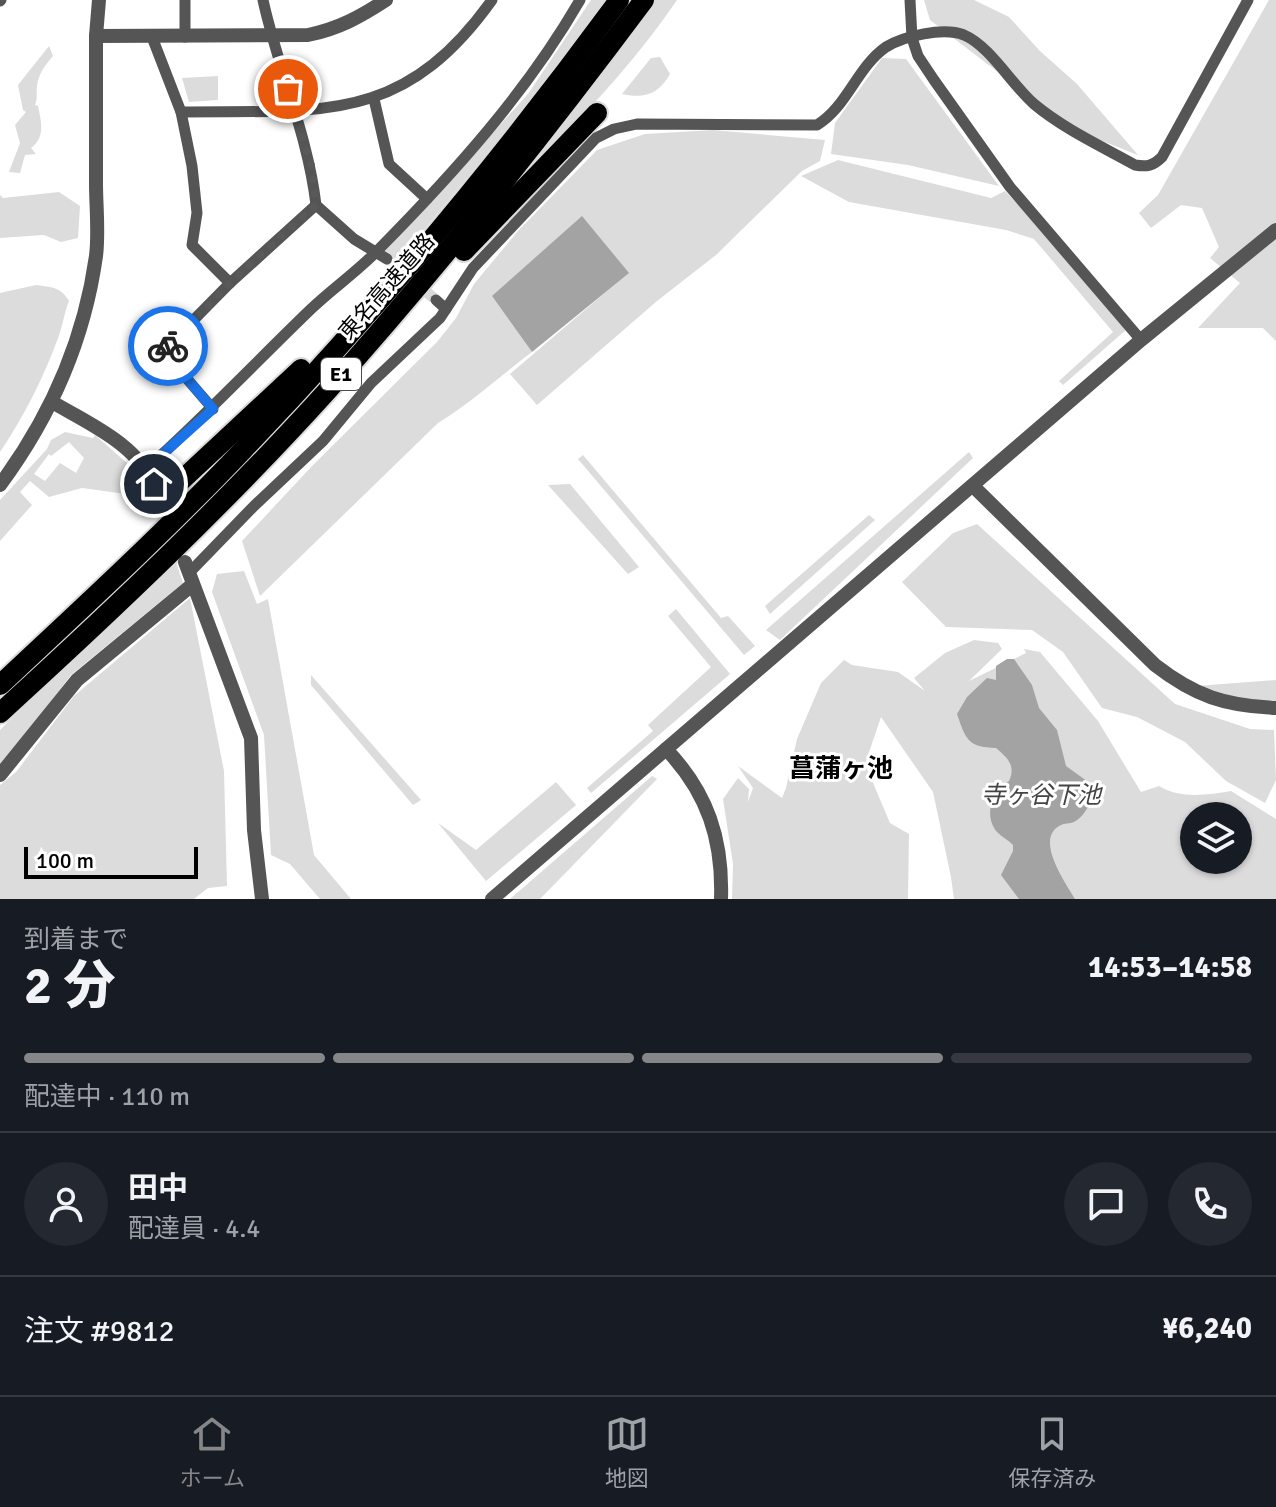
<!DOCTYPE html>
<html lang="ja">
<meta charset="utf-8">
<style>
:root{--surface:#171b24;--page:#242831;--text:#f1f3f6;--muted:#9ea1a6;--line:#363941;--accent:#858687}
body{margin:0;font-family:Signika,"Noto Sans JP",sans-serif;background:var(--page);color:var(--text);height:100vh;display:flex;flex-direction:column;font-size:30px;white-space:nowrap}
*{box-sizing:border-box;margin:0}
p{font-size:26px;color:var(--muted)}
.icon{flex:none;width:44px;height:44px;fill:none;stroke:currentColor;stroke-width:2;stroke-linecap:round;stroke-linejoin:round}
.map{position:relative;height:899px;overflow:hidden}
.sheet{display:flex;flex-direction:column;background:var(--surface);flex:1}
.sheet>*{flex:none}
.tools{position:absolute;left:1180px;top:802px;display:grid;gap:16px}
.tools a{display:grid;place-items:center;width:72px;height:72px;border-radius:50%;background:var(--surface);box-shadow:0 2px 6px #0004;font-size:40px}
.scale{position:absolute;left:24px;bottom:20px;width:174px;box-sizing:border-box;padding-left:8px;border:4px solid #000;border-top:0;font-size:22px;line-height:28px;white-space:nowrap;color:#000;-webkit-text-stroke:6px #fff;paint-order:stroke}
.pin{position:absolute;display:grid;place-items:center;width:68px;height:68px;color:#fff;margin:-34px;border:4px solid #fff;border-radius:50%;box-shadow:0 2px 8px #0007}
.courier{position:absolute;display:grid;place-items:center;width:80px;height:80px;margin:-40px;border:6px solid #1a73e8;border-radius:50%;background:#fff;color:#222;box-shadow:0 2px 10px #0007}
.summary em{font-style:normal;font-weight:800}
.summary div{display:flex;flex-direction:column-reverse}
.summary{display:flex;align-items:center;justify-content:space-between;height:136px;padding:0 24px}
h1{font-size:52px;font-weight:800;line-height:60px}
.bar{display:grid;grid-template-columns:repeat(4,1fr);gap:12px 8px;align-content:center;height:96px;padding:0 24px}
.bar i{height:10px;border-radius:6px;background:var(--line)}
.bar .selected{background:var(--accent)}
.bar p{grid-column:span 4}
.line{display:flex;align-items:center;gap:20px;padding:0 24px;border-top:2px solid var(--line)}
.line div{flex:1}
.round{display:grid;place-items:center;flex:none;width:84px;height:84px;border-radius:42px;background:var(--page)}
.tabs{display:flex;justify-content:space-around;align-items:center;height:112px;border-top:2px solid var(--line);background:var(--surface);font-size:22px;color:var(--muted)}
.tabs a{display:grid;justify-items:center;gap:4px}
.tabs .selected{color:var(--accent)}
.map>svg:first-child{display:block}
.green{fill:#dcdcdc;fill-rule:evenodd}
.water{fill:#a3a3a3}
.lines{fill:none;stroke-linecap:round;stroke-linejoin:round}
.minor-tunnel{stroke:#d9d9d9;stroke-width:11;stroke-dasharray:11 5.5;stroke-linecap:butt}
.motorway-casing{stroke:#dbdbdb;stroke-width:24}
.minor{stroke:#555;stroke-width:11}
.tertiary{stroke:#555;stroke-width:14}
.motorway{stroke:#000;stroke-width:20}
.done{stroke:#595959;stroke-width:8;stroke-dasharray:0 14.4}
.route{stroke:#1a73e8;stroke-width:10}
.labels{text-anchor:middle;stroke-width:6;stroke-linejoin:round;paint-order:stroke}
.shield{fill:#fff;stroke:#4c4c4c;stroke-width:2}
.shield-label{font-size:20px;font-weight:bold;fill:#000}
.street-label{font-size:22px;fill:#000;stroke:#fff}
.water-label{font-size:24px;font-style:italic;fill:#444;stroke:#fff}
.quarter-label{font-size:26px;font-weight:bold;fill:#000;stroke:#fff}
</style>
<div class="map">
<svg width="1276" height="899" viewBox="0 0 1276 899">
<rect width="100%" height="100%" fill="#fff"/>
<!-- green -->
<g class="green">
<path d="M 591,0 L 608,0 L 542,87 L 398,261 L 385,251 L 528,94 Z"/>
<path d="M 653,0 L 677,0 C 632,66 578,122 521,177 Z"/>
<path d="M 924,0 L 974,0 L 1009,17 L 1040,51 L 1077,84 L 1138,155 L 1072,129 L 930,20 Z"/>
<path d="M 1269,0 L 1276,0 L 1276,341 L 1263,328 L 1198,328 L 1240,283 L 1210,258 L 1219,247 L 1202,208 L 1181,205 L 1151,228 L 1139,213 L 1158,195 Z"/>
<path d="M 49,46 L 53,56 C 46,64 38,74 37,86 C 36,93 38,97 35,105 L 38,106 C 41,121 46,137 31,148 L 36,154 L 25,155 L 20,173 L 9,172 L 20,143 L 15,125 L 26,112 L 23,110 L 18,85 Z"/>
<path d="M 660,57 L 670,74 C 659,94 644,99 622,94 L 651,58 Z"/>
<path d="M 882,58 L 906,59 L 999,186 L 908,165 L 831,154 L 835,123 Z"/>
<path d="M 218,76 L 218,100 L 189,102 L 182,78 Z"/>
<path d="M 713,130 L 825,140 L 820,161 L 802,171 L 716,255 L 657,301 L 537,405 L 510,374 L 628,273 L 492,296 L 532,352 C 500,376 472,402 438,423 L 260,596 L 242,541 L 312,466 L 437,342 L 456,318 L 474,284 L 518,231 L 597,150 L 645,134 Z"/>
<path d="M 838,160 L 991,198 L 1005,191 L 1058,246 L 1127,329 L 1063,385 L 1059,381 L 1113,332 L 1034,239 L 1006,230 L 849,202 L 801,176 Z"/>
<path d="M 59,192 L 80,206 L 78,238 L 61,242 L 44,235 L 0,238 L 0,195 L 3,198 Z"/>
<path d="M 36,285 C 51,287 61,287 69,301 C 64,313 63,325 58,338 C 44,377 23,418 0,452 L 0,293 Z"/>
<path d="M 65,432 L 93,438 L 95,435 L 152,485 L 133,495 L 82,488 L 49,497 L 30,481 L 20,492 L 32,505 L 0,541 L 0,500 L 47,449 L 51,440 ZM 69,442 L 84,458 L 76,473 L 60,463 L 45,481 L 34,474 L 49,454 L 51,456 Z"/>
<path d="M 969,452 L 973,458 L 780,640 L 766,630 Z"/>
<path d="M 583,455 L 721,618 L 728,616 L 755,646 L 744,655 L 578,459 Z"/>
<path d="M 570,484 L 639,567 L 628,574 L 548,485 Z"/>
<path d="M 869,515 L 875,520 L 770,614 L 765,606 Z"/>
<path d="M 977,524 L 1175,704 L 1250,729 L 1274,730 L 1276,780 L 1265,803 L 1226,781 L 1185,742 L 1137,717 L 1102,708 L 1063,652 L 1032,630 L 946,627 L 902,582 L 953,533 Z"/>
<path d="M 174,556 L 183,583 L 71,675 L 0,768 L 0,730 Z"/>
<path d="M 244,571 L 257,604 L 268,599 L 314,855 L 351,899 L 320,899 L 290,864 L 271,855 L 264,735 L 212,592 L 217,574 Z"/>
<path d="M 190,598 L 224,771 L 227,886 L 208,888 L 194,899 L 0,899 L 0,785 L 16,772 L 74,696 Z"/>
<path d="M 676,609 L 730,674 L 591,793 L 587,788 L 653,731 L 648,725 L 711,667 L 668,616 Z"/>
<path d="M 974,640 L 998,643 L 1002,649 L 969,681 L 1026,653 L 1024,649 L 1040,652 L 1098,721 L 1141,792 L 1159,786 C 1180,799 1207,795 1231,791 L 1276,819 L 1276,899 L 954,899 L 951,877 L 933,792 L 881,717 L 865,764 L 890,823 L 909,834 L 908,899 L 732,899 L 733,864 L 723,799 L 738,778 L 749,789 L 748,802 L 753,788 L 738,766 L 782,798 L 786,788 L 797,739 L 821,683 L 844,660 L 852,665 L 898,672 L 925,691 L 914,678 L 945,653 ZM 1194,816 L 1238,816 L 1238,860 L 1194,860 Z"/>
<path d="M 311,675 L 421,800 L 413,805 L 311,685 Z"/>
<path d="M 1276,680 L 1276,705 L 1183,687 Z"/>
<path d="M 652,776 L 657,779 L 540,899 L 510,899 Z"/>
<path d="M 556,782 L 576,805 L 486,881 L 438,823 L 476,850 Z"/>
</g>
<!-- water -->
<g class="water">
<path d="M 582,216 L 629,273 L 532,352 L 492,296 Z"/>
<path d="M 1007,659 L 1014,659 L 1032,685 L 1039,708 L 1057,730 L 1066,766 L 1091,784 L 1094,797 C 1089,805 1083,818 1074,822 C 1070,824 1064,823 1061,825 C 1033,838 1066,883 1075,899 L 1019,899 L 1001,875 L 1013,851 L 1013,845 C 1008,840 1002,837 997,832 C 983,815 992,791 1009,781 C 1016,766 1008,758 996,748 C 968,747 966,740 957,714 L 967,697 L 987,678 L 996,680 L 996,666 Z"/>
</g>
<g class="lines">
<!-- minor-tunnel -->
<g class="minor-tunnel">
<path d="M 387,259 L 436,300"/>
<path d="M 156,489 L 171,528"/>
</g>
<!-- motorway casing -->
<g class="motorway-casing">
<g id="motorway">
<path d="M 464,251 L 597,113"/>
<path d="M 169,492 L 301,369"/>
<path d="M 0,685 C 82,608 165,532 243,450 C 378,309 504,157 619,0"/>
<path d="M 0,713 C 113,610 225,504 328,390 C 440,265 544,134 644,0"/>
</g>
</g>
<!-- minor -->
<g class="minor">
<path d="M 263,0 C 278,69 308,135 316,205 L 354,239 L 387,259"/>
<path d="M 910,0 L 912,38 L 918,56 L 934,80 L 1010,187 L 1141,340"/>
<path d="M 0,1 L 1,0"/>
<path d="M 152,37 L 181,112 L 192,166 L 197,213 L 192,245 L 230,283"/>
<path d="M 185,37 L 185,0"/>
<path d="M 374,99 L 389,164 L 427,199"/>
<path d="M 181,112 C 320,110 402,126 492,0"/>
<path d="M 436,300 L 446,309"/>
<path d="M 213,409 L 163,351 L 230,283 L 316,205"/>
<path d="M 146,469 C 203,418 256,362 311,309 C 333,288 358,271 379,249 C 454,173 527,92 580,0"/>
<path d="M 189,573 L 254,506 L 323,441 L 371,383 L 440,318 L 473,268 L 596,138 L 614,129 L 637,124 L 817,125 C 847,107 857,67 886,47 C 904,36 943,27 964,35 C 990,46 1012,85 1034,104 C 1064,129 1101,146 1135,165 C 1147,167 1153,166 1162,157 L 1248,0"/>
</g>
<!-- tertiary -->
<g class="tertiary">
<path d="M 96,36 L 308,35 C 338,29 360,17 386,0"/>
<path d="M 52,402 C 90,424 139,445 156,489"/>
<path d="M 0,485 C 51,416 84,342 96,256 C 99,232 96,207 96,183 C 96,134 96,85 96,36 L 99,0"/>
<path d="M 973,486 L 1155,665 C 1195,696 1225,706 1276,708"/>
<path d="M 185,562 L 251,738 L 254,830 L 262,899"/>
<path d="M 666,749 C 708,793 723,840 721,899"/>
<path d="M 0,775 L 77,680 L 192,585"/>
<path d="M 492,899 L 1141,340 L 1276,230"/>
</g>
<!-- motorway -->
<use href="#motorway" class="motorway"/>
</g>
<g class="lines">
<!-- done -->
<path class="done" d="M 168,346 L 230,283 L 316,205 L 312,169 L 288,89"/>
<!-- route -->
<path class="route" d="M 154,484 L 146,469 L 213,409 L 163,351 L 168,346"/>
</g>
<g class="labels">
<!-- shield labels -->
<rect class="shield" x="321" y="358" width="40" height="32" rx="6"/>
<g class="shield-label">
<text x="341" y="381">E1</text>
</g>
<!-- street labels -->
<g class="street-label">
<text transform="translate(386 286) rotate(-49)" y="8">東名高速道路</text>
</g>
<!-- water labels -->
<g class="water-label">
<text x="1041" y="803">寺ヶ谷下池</text>
</g>
<!-- quarter labels -->
<g class="quarter-label">
<text x="841" y="777">菖蒲ヶ池</text>
</g>
</g>
</svg>
<div class="tools">
<a><svg class="icon" aria-label="layers" viewBox="0 0 24 24"><path d="M12 4l9 5-9 5-9-5zM3 14l9 5 9-5"/></svg></a>
</div>
<div class="scale">100 m</div>
<div class="pin" style="left:288px;top:89px;background:#ea580c"><svg class="icon" aria-label="bag" viewBox="0 0 24 24"><path d="M5 8h14l-1 12H6zM9 8a3 3 0 0 1 6 0"/></svg></div>
<div class="pin" style="left:154px;top:484px;background:#1f2937"><svg class="icon" aria-label="home" viewBox="0 0 24 24"><path d="M3 11l9-7 9 7M6 9v11h12V9"/></svg></div>
<div class="courier" style="left:168px;top:346px"><svg class="icon" aria-label="bike" viewBox="0 0 24 24"><circle cx="6" cy="16" r="4"/><circle cx="18" cy="16" r="4"/><path d="M6 16l4-8h5l3 8M10 8l3 8H6M13 5h3"/></svg></div>
</div>
<section class="sheet">
<div class="summary"><div><h1>2 分</h1><p>到着まで</p></div><em>14:53–14:58</em></div>
<div class="bar"><i class="selected"></i><i class="selected"></i><i class="selected"></i><i></i><p>配達中 · 110 m</p></div>
<div class="line" style="height:144px"><a class="round"><svg class="icon" aria-label="person" viewBox="0 0 24 24"><circle cx="12" cy="8" r="4"/><path d="M4 21q1-7 8-7t8 7"/></svg></a><div><b>田中</b><p>配達員 · 4.4</p></div><a class="round"><svg class="icon" aria-label="chat" viewBox="0 0 24 24"><path d="M4 5h16v11H9l-5 4z"/></svg></a><a class="round"><svg class="icon" aria-label="phone" viewBox="0 0 24 24"><path d="M5 4h4l2 5-3 2q2 4 5 5l2-3 5 2v4C11 20 4 13 5 4z"/></svg></a></div>
<div class="line" style="height:104px"><div>注文 #9812</div><b>¥6,240</b></div>
</section>
<nav class="tabs">
<a class="selected"><svg class="icon" aria-label="home" viewBox="0 0 24 24"><path d="M3 11l9-7 9 7M6 9v11h12V9"/></svg>ホーム</a>
<a><svg class="icon" aria-label="map" viewBox="0 0 24 24"><path d="M3 6l6-2 6 2 6-2v14l-6 2-6-2-6 2zM9 4v14M15 6v14"/></svg>地図</a>
<a><svg class="icon" aria-label="saved" viewBox="0 0 24 24"><path d="M7 4h10v16l-5-4-5 4z"/></svg>保存済み</a>
</nav>
